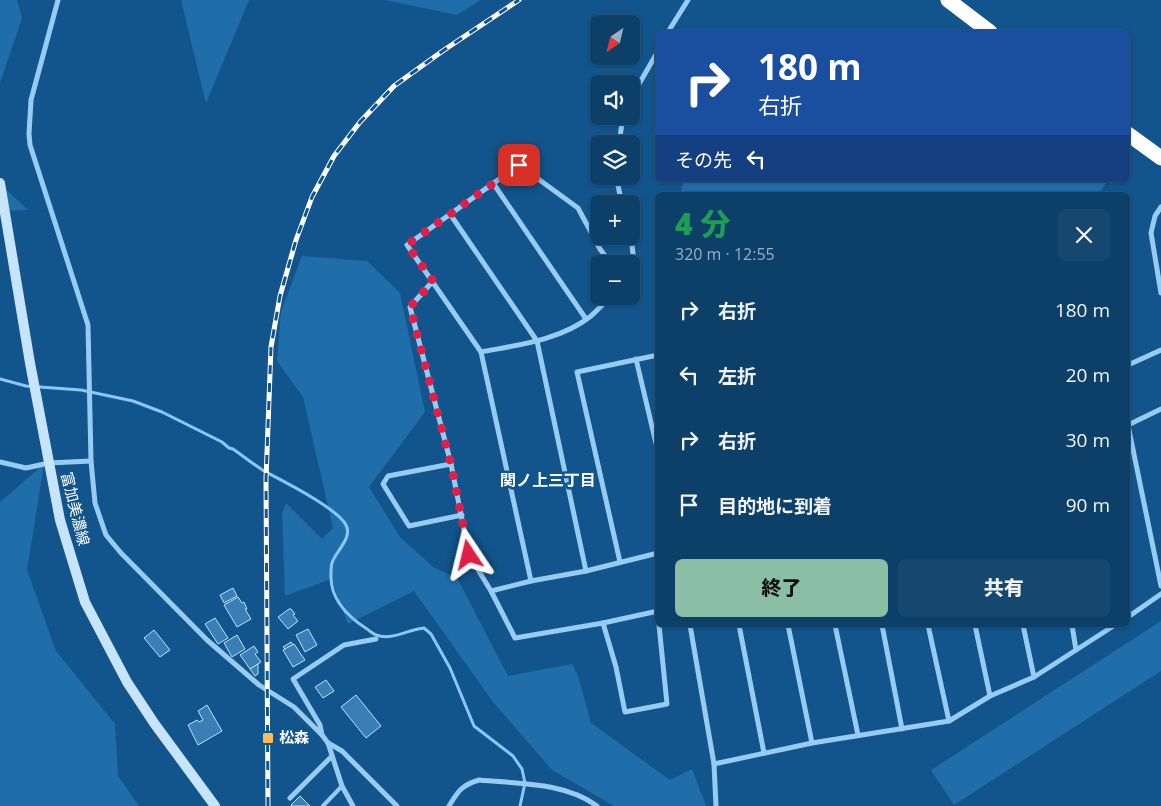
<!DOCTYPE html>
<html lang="ja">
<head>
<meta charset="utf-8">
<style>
	:root { --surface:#0d4069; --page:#16476f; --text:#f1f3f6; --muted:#9aafc0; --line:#2d597d; --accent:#8abfa5 }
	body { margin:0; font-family:"Open Sans","Noto Sans JP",sans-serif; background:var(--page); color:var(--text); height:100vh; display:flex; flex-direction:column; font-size:19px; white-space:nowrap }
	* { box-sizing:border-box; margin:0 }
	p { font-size:16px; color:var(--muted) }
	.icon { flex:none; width:28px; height:28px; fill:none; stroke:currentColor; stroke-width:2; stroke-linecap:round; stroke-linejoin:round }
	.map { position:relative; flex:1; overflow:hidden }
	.drawer { position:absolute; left:655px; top:192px; width:475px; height:435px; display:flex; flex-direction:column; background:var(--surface); border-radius:8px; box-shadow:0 1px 4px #0004,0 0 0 1px var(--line) }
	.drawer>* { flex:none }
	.top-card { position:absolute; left:655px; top:30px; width:475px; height:152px; border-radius:8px; box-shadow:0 1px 4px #0004,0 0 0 1px var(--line); background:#1a4fa0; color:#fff; overflow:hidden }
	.needle { width:32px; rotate:215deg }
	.tools { position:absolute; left:590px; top:15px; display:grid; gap:10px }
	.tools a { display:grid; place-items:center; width:50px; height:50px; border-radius:8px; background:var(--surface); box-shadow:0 1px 4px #0004,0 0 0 1px var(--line); font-size:25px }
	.pin { position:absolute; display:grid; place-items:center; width:42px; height:42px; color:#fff; margin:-21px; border-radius:10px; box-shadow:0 2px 8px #0006 }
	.me { position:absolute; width:55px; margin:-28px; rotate:350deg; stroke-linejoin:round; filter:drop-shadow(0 0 4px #0008) }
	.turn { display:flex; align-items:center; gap:18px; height:105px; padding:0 20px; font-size:22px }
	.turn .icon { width:65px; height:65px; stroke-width:2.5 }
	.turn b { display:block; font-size:35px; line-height:42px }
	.then { display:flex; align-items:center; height:48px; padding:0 20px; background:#0003; gap:10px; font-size:19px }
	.round { display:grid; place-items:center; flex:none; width:52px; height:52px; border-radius:8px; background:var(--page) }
	.summary { display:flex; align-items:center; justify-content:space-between; height:85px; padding:0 20px }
	h1 { font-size:30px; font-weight:800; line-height:38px; color:#1e9e55 }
	.primary-button { display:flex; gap:10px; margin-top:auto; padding:10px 20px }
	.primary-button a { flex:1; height:58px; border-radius:8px; background:var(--accent); color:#111; font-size:20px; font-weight:800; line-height:58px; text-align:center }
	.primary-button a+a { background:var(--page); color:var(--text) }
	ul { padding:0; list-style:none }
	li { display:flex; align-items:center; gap:15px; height:65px; padding:0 20px }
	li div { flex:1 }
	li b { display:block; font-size:19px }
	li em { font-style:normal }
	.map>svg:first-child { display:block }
</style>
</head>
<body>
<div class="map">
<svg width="1161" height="806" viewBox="0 0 1161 806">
	<rect width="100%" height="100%" fill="#11558c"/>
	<g fill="#1f6ea9">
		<polygon points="0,0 17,0 22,18 0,83"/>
		<polygon points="181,0 249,0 206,103"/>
		<polygon points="385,0 481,0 457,15"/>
		<polygon points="684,180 1105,180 1107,181 1099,195 680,195"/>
		<polygon points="0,184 28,210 0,211"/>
		<polygon points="302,256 367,261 400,293 425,412 369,487 400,537 433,567 457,578 508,676 572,664 578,676 591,723 670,780 692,769 706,806 614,806 552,770 493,702 414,591 348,624 331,579 285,596 282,513 286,503 322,539 333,528 303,397 277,361 281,312"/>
		<polygon points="44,464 27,570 56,651 115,724 118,776 139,806 0,806 0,502"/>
		<polygon points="1161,621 1161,671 954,805 931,770"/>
	</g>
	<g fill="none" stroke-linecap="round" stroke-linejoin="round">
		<path stroke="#89c8f5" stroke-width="3" d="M0 379 26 386 81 390 133 401 162 412 222 442 229 448 233 449C243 456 253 464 264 471 283 481 337 508 346 525 353 538 335 552 332 563 331 566 331 571 331 575 330 599 347 616 367 629 370 631 373 634 376 635 392 641 409 629 424 628L431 634 450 668 474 726 513 756 522 769 525 783 520 806"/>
	</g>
	<g fill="#397fb5" stroke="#bee2fd">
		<polygon points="233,588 237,596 224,603 220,595"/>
		<polygon points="238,597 242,603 244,602 247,609 245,609 251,619 237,627 224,605"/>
		<polygon points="289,609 291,609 295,614 293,615 298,621 288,629 278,617"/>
		<polygon points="215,618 228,638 218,644 205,624"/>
		<polygon points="308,629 317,645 305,652 296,635"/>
		<polygon points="154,630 170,650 160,657 144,638"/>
		<polygon points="237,635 245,649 232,657 224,643"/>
		<polygon points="291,642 293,645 285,649 283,647"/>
		<polygon points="294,644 305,660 293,667 283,650"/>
		<polygon points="254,646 258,652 255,654 261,662 250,669 240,655"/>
		<polygon points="258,664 258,674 255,676 250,669"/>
		<polygon points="326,680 334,691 323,698 315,687"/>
		<polygon points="356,695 381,726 366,738 341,707"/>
		<polygon points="207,705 222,731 198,745 188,725 197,720 199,722 203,720 198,711"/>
		<polygon points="300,796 310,806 292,806 291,805"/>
	</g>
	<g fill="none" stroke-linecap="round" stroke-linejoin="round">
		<polyline stroke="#97cbf2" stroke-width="4" points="323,806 342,786"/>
		<g stroke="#97cbf2" stroke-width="5">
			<polyline points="58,0 31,100 29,134 30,145 88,325 91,461 95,503 106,535 121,553 207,640 259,685 294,707 322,735 328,743 342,786 353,806"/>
			<polyline points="668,32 688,0"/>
			<polyline points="631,98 658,51"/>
			<polyline points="619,144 623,116"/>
			<polyline points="616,176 622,204"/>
			<polyline points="493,183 586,319"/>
			<polyline points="1161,207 1155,216 1151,233 1161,293"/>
			<polyline points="450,214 537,341 586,571"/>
			<polyline points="631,236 634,263 631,269"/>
			<polyline points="433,281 410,307 451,464 469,555 491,591 515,638 603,623 658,611"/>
			<path d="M481 352C518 345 561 340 591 316 598 310 604 303 611 296"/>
			<polyline points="636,359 658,452"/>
			<polyline points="1128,365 1161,350"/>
			<polyline points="1128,425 1161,586"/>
			<polyline points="1128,425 1161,409"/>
			<polyline points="0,462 26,468 49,463 91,461"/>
			<polyline points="451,464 388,476 383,484 409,526 462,515"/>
			<polyline points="620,562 577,372 658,355"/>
			<polyline points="531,581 481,352 407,245 519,165 578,208 600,249 611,264"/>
			<polyline points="491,591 531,581 586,571 658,553"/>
			<polyline points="1128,617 1161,594"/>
			<polyline points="603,623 616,667 625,712 667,704 659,625"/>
			<polyline points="690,625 714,764 716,806"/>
			<polyline points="739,625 764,753"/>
			<polyline points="788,625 812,743"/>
			<polyline points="835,625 858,735"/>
			<polyline points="882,625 902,729"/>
			<polyline points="928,625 949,721"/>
			<polyline points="975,625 990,696"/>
			<polyline points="1023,625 1034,677"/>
			<polyline points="1072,625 1076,650"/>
			<polyline points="322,735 320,725 293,679 344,645 376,639"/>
			<polyline points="328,743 342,751 397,806"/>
			<polyline points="714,764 812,743 949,721 990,696 1034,677 1115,625"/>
			<polyline points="290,798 332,756"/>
			<path d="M449 806C458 791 462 785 479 780 519 784 564 782 597 806"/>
		</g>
		<polyline stroke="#c6e4fc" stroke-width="10" points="0,183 30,363 60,520 85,602 127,682 154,723 215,806"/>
		<g stroke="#fff" stroke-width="15">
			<polyline points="948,0 990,32"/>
			<polyline points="1128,134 1161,158"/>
		</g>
		<g stroke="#fff" stroke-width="5">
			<polyline id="rail" points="268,806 266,479 271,347 280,296 296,240 312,197 334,156 360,122 394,86 444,50 519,0"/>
		</g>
		<use href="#rail" stroke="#11558c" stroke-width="3" stroke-dasharray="9" stroke-linecap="butt"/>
	</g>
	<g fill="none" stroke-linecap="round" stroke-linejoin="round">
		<polyline stroke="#e11d48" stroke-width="9" stroke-dasharray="0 16.2" points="469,555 451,464 410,307 433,281 407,245 519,165"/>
	</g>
	<rect fill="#ffbb58" stroke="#11558c" stroke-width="2" x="262" y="732" width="12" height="12" rx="2.5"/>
	<g text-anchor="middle" stroke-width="5" stroke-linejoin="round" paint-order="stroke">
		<g font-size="15" fill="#fff" stroke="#11558c">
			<text transform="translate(75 509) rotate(76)" y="5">富加美濃線</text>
		</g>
		<g font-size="15" font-weight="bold" fill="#fff" stroke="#11558c" text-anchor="start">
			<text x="279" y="743">松森</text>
		</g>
		<g font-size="16" font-weight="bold" fill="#fff" stroke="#11558c">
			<text x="548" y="486">関ノ上三丁目</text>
		</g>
	</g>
</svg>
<div class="tools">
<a><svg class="needle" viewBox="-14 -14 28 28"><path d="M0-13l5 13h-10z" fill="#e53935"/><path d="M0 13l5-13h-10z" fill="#9aafc0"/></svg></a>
<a><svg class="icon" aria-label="sound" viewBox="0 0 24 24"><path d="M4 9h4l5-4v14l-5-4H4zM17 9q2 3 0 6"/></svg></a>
<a><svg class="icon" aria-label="layers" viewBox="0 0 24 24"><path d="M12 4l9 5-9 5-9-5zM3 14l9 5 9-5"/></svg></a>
<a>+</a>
<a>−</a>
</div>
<div class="pin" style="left:519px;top:165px;background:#d93025"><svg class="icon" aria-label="arrive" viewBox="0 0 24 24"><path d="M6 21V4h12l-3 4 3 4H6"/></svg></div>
<svg class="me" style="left:469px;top:555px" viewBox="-20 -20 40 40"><path d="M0-17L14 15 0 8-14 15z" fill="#e11d48" stroke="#fff" stroke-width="4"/></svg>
<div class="top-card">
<div class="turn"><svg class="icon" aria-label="right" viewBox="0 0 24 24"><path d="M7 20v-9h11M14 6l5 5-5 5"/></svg><div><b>180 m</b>右折</div></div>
<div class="then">その先<svg class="icon" aria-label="left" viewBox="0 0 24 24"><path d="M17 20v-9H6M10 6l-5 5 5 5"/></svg></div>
</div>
<section class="drawer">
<div class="summary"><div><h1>4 分</h1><p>320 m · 12:55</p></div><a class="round"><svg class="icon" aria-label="close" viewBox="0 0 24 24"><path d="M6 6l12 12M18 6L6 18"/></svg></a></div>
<ul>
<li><svg class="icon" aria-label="right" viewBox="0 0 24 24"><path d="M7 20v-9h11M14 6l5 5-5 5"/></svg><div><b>右折</b></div><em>180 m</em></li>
<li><svg class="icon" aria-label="left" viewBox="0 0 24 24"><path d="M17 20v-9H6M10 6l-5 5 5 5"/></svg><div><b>左折</b></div><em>20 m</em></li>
<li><svg class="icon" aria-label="right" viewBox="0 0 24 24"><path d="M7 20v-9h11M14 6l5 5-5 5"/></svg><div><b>右折</b></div><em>30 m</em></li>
<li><svg class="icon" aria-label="arrive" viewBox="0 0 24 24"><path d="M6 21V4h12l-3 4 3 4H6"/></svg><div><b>目的地に到着</b></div><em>90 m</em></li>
</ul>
<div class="primary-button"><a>終了</a><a>共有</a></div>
</section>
</div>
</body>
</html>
